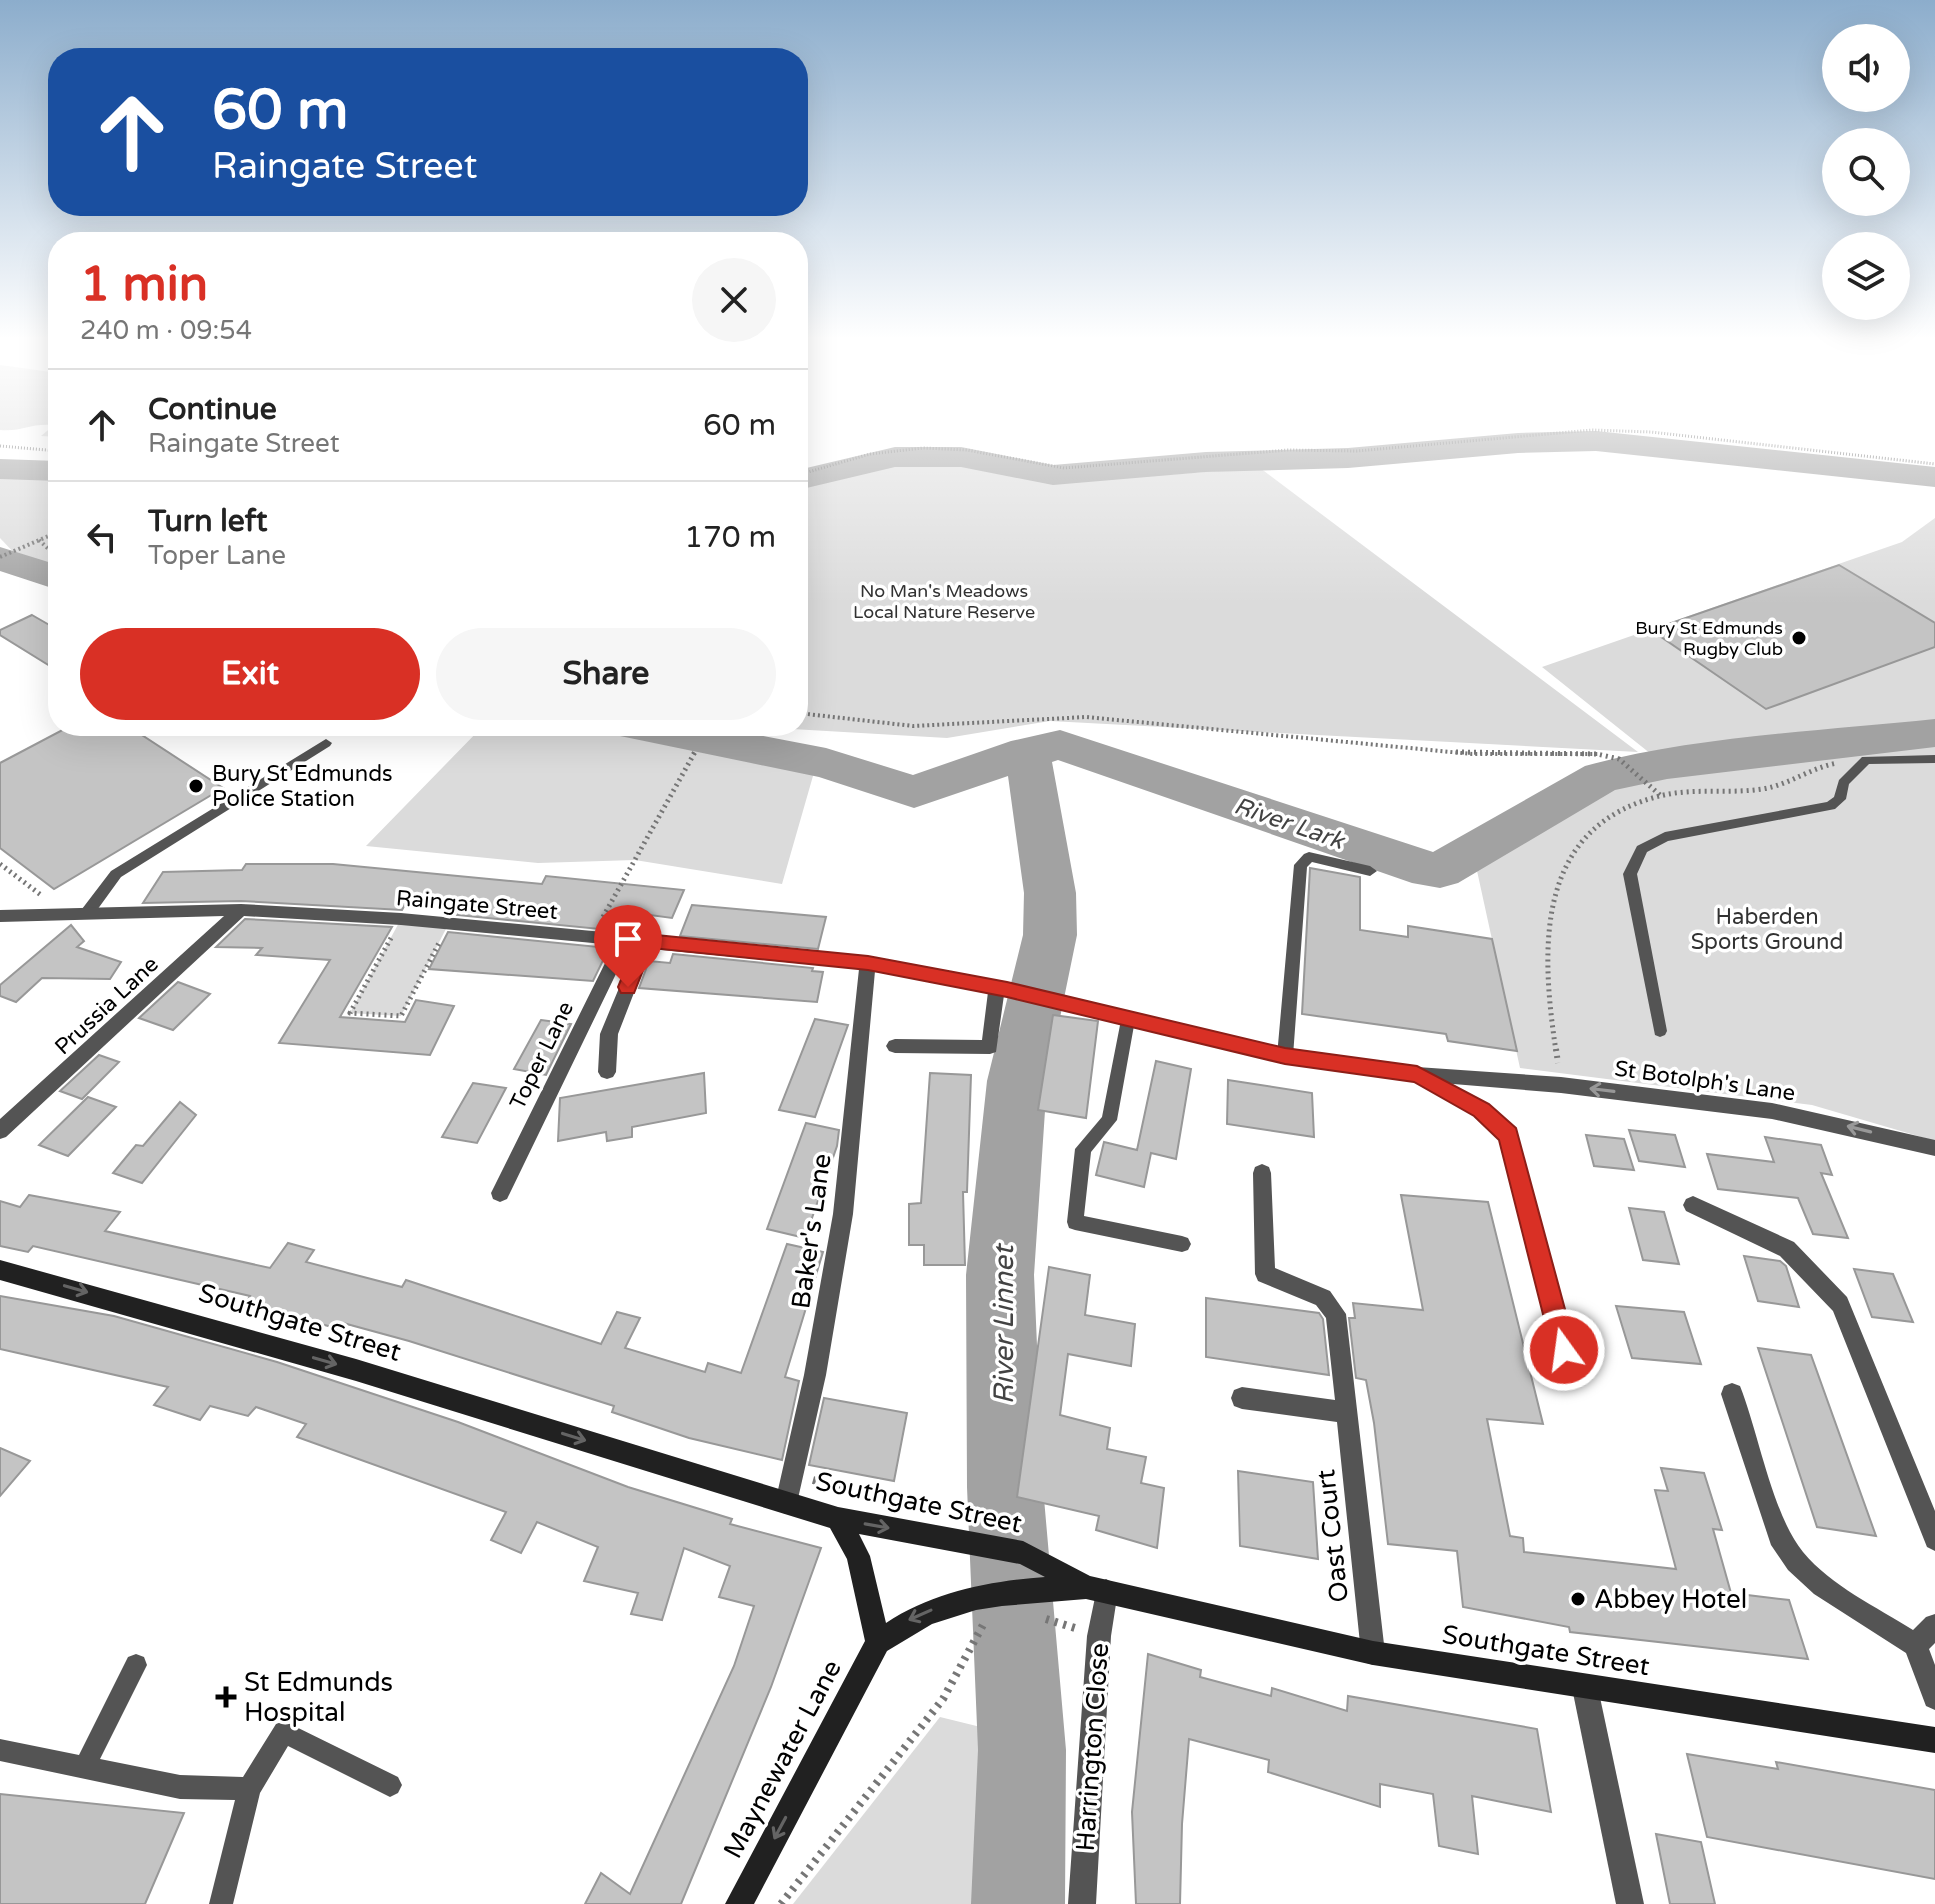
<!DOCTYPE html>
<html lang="en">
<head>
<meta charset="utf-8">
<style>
	:root { --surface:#fff; --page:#f6f6f6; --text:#222; --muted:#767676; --line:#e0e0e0; --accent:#d93025 }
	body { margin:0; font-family:"Varela Round",sans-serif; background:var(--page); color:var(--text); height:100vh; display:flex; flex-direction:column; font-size:30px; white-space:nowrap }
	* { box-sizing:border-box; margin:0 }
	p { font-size:26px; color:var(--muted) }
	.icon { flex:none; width:44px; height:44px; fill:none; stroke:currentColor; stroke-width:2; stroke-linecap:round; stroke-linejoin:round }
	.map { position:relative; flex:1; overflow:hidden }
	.panel { position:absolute; left:48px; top:232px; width:760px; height:504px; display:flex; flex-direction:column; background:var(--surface); border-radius:32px; box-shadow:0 8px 32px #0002 }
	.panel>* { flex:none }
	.hud { position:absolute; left:48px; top:48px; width:760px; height:168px; border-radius:32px; box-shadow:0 8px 32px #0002; background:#1a4fa0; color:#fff; overflow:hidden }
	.tools { position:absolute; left:1822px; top:24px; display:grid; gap:16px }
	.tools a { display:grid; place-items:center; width:88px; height:88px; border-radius:50%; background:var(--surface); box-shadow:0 8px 32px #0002; font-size:40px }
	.pin { position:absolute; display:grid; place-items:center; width:68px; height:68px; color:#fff; margin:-82px -34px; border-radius:50% 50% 50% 0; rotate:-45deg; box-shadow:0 0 8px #0007 }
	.pin .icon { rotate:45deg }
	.me { position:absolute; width:88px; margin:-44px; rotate:346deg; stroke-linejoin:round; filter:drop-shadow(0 0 6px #0008) }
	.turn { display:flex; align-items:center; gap:28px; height:168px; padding:0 32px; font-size:36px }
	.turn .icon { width:104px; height:104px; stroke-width:2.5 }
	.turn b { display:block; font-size:56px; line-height:68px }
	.round { display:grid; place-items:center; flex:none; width:84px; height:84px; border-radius:42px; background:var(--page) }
	.headline { display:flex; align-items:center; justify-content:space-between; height:136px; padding:0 32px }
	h1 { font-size:48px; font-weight:800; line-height:60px; color:var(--accent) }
	.cta { display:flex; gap:16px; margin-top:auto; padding:16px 32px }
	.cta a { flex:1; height:92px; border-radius:48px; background:var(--accent); color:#fff; font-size:32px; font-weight:800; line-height:92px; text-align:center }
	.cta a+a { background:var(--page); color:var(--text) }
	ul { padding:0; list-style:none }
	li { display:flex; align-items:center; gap:24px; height:112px; padding:0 32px; border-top:2px solid var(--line) }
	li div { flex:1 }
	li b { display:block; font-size:30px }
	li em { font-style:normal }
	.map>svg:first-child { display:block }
</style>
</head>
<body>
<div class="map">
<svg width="1935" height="1904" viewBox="0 0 1935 1904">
	<rect width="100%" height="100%" fill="#fff"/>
	<g fill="#dbdbdb">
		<path d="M0 365 58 373V437L41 436 54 425C29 423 23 432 0 430Z"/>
		<polygon points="885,465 964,466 1053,483 1260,468 1638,752 1050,721 947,738 741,726 798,726 798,486"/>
		<polygon points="0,475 58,477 58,570 18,557 0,538"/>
		<polygon points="1935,518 1935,1141 1812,1105 1520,1068 1474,857 1613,782 1862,744 1855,736 1656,758 1542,667 1902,542"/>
		<polygon points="483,726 578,726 817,762 782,884 635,860 538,863 366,846"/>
		<polygon points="401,919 449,923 401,1016 350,1013"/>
		<polygon points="940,1717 1009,1734 1008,1904 793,1904"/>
	</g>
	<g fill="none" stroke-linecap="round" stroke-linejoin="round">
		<g fill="#a2a2a2" fill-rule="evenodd">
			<polygon points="1596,431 1935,467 1935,487 1596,451 1518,453 1348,468 1206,472 1053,485 961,467 895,467 798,490 798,470 895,447 961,447 1053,465 1206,452 1348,448 1518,433"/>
			<polygon points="0,459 58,461 58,481 0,479"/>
			<polygon points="0,547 58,565 58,590 0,571"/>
			<path d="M1935 719V747L1667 779 1615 790 1458 883 1440 888 1412 883 1058 760 1052 762 1076 893 1077 935 1047 1081 1034 1275 1043 1487 1066 1750 1065 1904H971L978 1750 967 1487 966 1275 987 1081 1023 935 1024 893 1008 776 914 808 819 777 620 736 614 726H711L826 748 913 775 1011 741 1060 730 1433 852 1585 766C1694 736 1822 731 1935 719Z"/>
		</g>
	</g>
	<g fill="#c4c4c4" stroke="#989898" stroke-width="2">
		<polygon points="1839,565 1935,623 1935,647 1766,709 1651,630"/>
		<polygon points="32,615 58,630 58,671 0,635 0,630"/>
		<polygon points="70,726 128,726 223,788 54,889 0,848 0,763"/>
		<polygon points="246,864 333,864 542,884 546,876 684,890 672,918 628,912 620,931 457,915 464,902 410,896 402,910 241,901 143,903 163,872 242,870"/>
		<polygon points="1310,868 1360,877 1360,930 1408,937 1408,926 1492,939 1517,1051 1448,1041 1446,1034 1302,1014"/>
		<polygon points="692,905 714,907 826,917 818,949 680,936"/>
		<polygon points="245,919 392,927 340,1017 405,1022 416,1000 454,1006 430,1055 279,1043 330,960 256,955 262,948 216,947"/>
		<polygon points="71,925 84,941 77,947 121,962 110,979 42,978 16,1002 0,996 0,985"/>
		<polygon points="448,932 609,948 593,981 429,969"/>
		<polygon points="673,954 813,968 812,971 823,972 817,1002 639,988 649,961 670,963"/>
		<polygon points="178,982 210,994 173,1030 139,1018"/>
		<polygon points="1053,1015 1098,1021 1086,1118 1038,1110"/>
		<polygon points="815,1019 848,1025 815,1117 779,1110"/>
		<polygon points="541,1020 571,1024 546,1075 514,1069"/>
		<polygon points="99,1055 119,1062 82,1099 60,1091"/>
		<polygon points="1156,1061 1191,1069 1176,1159 1151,1153 1144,1187 1096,1175 1104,1142 1137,1150"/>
		<polygon points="704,1073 706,1113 632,1127 632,1137 607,1141 606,1132 558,1141 560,1098"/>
		<polygon points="930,1073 971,1075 967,1192 963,1192 965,1265 924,1265 924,1245 909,1245 909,1204 921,1203"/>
		<polygon points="1228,1080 1312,1093 1314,1137 1227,1124"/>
		<polygon points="473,1083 506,1088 477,1143 442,1137"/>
		<polygon points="88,1097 116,1107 68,1156 39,1145"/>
		<polygon points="180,1102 196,1115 142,1183 113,1173 136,1145 143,1146"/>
		<polygon points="806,1123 839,1130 837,1146 805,1238 767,1229"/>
		<polygon points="1629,1130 1675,1135 1685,1167 1639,1161"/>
		<polygon points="1586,1135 1624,1139 1634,1170 1594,1166"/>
		<polygon points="1765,1137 1821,1145 1832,1175 1821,1173 1848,1238 1813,1234 1798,1198 1718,1189 1707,1154 1774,1162"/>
		<polygon points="29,1195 120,1212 105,1231 270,1268 288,1243 314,1250 306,1262 402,1287 406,1280 601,1344 617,1312 640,1318 625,1348 705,1372 708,1363 741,1373 787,1244 823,1252 785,1377 799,1381 782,1460 689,1438 612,1412 614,1406 409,1341 343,1323 339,1329 246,1303 250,1296 33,1246 28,1252 0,1246 0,1201 20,1207"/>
		<polygon points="1401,1195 1488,1202 1543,1424 1487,1419 1510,1536 1523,1538 1524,1552 1676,1569 1655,1490 1668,1491 1661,1468 1704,1473 1722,1530 1713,1529 1731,1593 1789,1600 1808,1659 1570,1632 1569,1627 1463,1607 1457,1551 1388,1544 1374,1423 1366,1380 1356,1378 1349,1318 1355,1318 1353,1303 1423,1310"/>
		<polygon points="1629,1208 1664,1212 1679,1264 1643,1260"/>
		<polygon points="1744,1256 1780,1261 1786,1266 1799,1307 1758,1301"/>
		<polygon points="1049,1267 1090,1275 1085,1315 1135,1324 1131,1366 1068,1354 1060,1415 1110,1428 1107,1449 1146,1457 1141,1483 1164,1488 1157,1548 1096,1530 1099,1516 1017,1497"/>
		<polygon points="1854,1269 1893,1274 1913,1322 1872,1317"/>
		<polygon points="0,1296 114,1316 277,1362 458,1422 628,1487 732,1519 730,1524 821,1548 771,1687 681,1904 585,1904 601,1873 630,1894 734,1666 754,1606 719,1597 730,1566 684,1548 662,1620 631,1614 638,1593 584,1581 598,1547 537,1522 521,1553 491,1540 506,1512 297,1437 306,1424 256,1407 248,1416 210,1406 200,1420 154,1405 168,1387 0,1349"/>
		<polygon points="1206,1298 1319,1313 1323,1319 1329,1375 1206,1357"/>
		<polygon points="1616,1306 1684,1312 1701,1364 1632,1358"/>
		<polygon points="1758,1348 1811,1355 1876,1536 1817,1527"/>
		<polygon points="824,1398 907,1413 894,1481 809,1465"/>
		<polygon points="0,1448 30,1461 0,1496"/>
		<polygon points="1238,1471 1313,1482 1318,1559 1240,1546"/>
		<polygon points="1148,1654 1201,1670 1200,1677 1271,1696 1272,1688 1347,1711 1348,1696 1537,1729 1551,1812 1472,1796 1478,1854 1439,1846 1433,1794 1380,1784 1380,1807 1268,1772 1269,1760 1189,1739 1182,1824 1180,1904 1136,1904 1132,1812"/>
		<polygon points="1687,1754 1778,1769 1776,1762 1935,1790 1935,1879 1707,1837"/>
		<polygon points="0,1794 184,1813 145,1904 0,1904"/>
		<polygon points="1656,1834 1701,1842 1715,1904 1670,1904"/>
	</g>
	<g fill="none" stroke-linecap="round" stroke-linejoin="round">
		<g stroke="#767676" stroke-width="3" stroke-dasharray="1 2" stroke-linecap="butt">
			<polyline points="0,446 58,451"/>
			<polyline points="798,475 870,454 923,448 967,450 1064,468 1288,450 1357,451 1592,430 1651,432 1935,464"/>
		</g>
		<g stroke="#767676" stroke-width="4" stroke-dasharray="2 3" stroke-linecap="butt">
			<polyline points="39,540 58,558"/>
			<polyline points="0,557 58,532"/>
			<polyline points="798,713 913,726 1086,717 1472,754 1599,754"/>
			<polyline points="693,754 696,750"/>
		</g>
		<g stroke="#767676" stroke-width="5" stroke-dasharray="2 4" stroke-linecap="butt">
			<polyline points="1456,752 1597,754 1619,759 1660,795"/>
			<polyline points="0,864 41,895"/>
			<polyline points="603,917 695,752"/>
			<polyline points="391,938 350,1013 401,1016 440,941"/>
			<path d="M1556 1051C1540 946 1535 824 1664 795 1696 788 1729 794 1762 789 1789 785 1810 768 1837 763"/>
		</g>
		<polyline stroke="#767676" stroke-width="6" stroke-dasharray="2 5" stroke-linecap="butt" points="1556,1049 1558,1063"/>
		<g stroke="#767676" stroke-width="8" stroke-dasharray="3 6" stroke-linecap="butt">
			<polyline points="813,1480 869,1495"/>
			<polyline points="1046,1619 1075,1628"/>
			<polyline points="781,1904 943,1699 984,1623"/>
		</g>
		<g fill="#545454" fill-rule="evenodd">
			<polygon points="326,739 332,743 330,746 121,877 92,917 82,917 80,913 82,909 111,871"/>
			<polygon points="1935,755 1935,763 1869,764 1849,784 1846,799 1835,809 1668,841 1647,852 1637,874 1667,1031 1665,1035 1660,1037 1655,1035 1623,874 1637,846 1665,832 1827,802 1834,797 1839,780 1862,757"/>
			<polygon points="1309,852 1370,866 1377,871 1370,876 1312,862 1307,867 1293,1056 1290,1060 1285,1062 1280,1060 1277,1056 1294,865 1304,854"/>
			<polygon points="1128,1014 1133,1016 1135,1020 1117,1120 1091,1152 1084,1216 1182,1236 1188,1238 1191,1244 1188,1250 1182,1252 1075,1230 1069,1228 1067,1222 1075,1149 1102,1117 1121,1020 1123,1016"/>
			<polygon points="1417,1068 1487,1105 1515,1130 1573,1350 1570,1356 1564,1359 1558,1356 1555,1350 1502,1139 1475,1115 1412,1080 1409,1075 1412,1070"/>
			<polygon points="136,1654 144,1657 147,1665 100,1759 180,1775 243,1777 276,1724 284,1721 398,1777 402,1785 398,1793 390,1797 288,1746 260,1793 233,1904 209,1904 235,1800 180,1799 0,1761 0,1739 79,1755 128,1657"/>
		</g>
		<g fill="#545454" fill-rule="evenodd">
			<polygon points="241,904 401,913 868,957 1007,982 1285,1049 1417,1067 1561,1077 1772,1103 1935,1140 1935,1156 1772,1119 1561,1093 1417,1081 1285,1063 1004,995 996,1052 990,1054 895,1053 889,1051 886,1046 889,1041 895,1039 982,1040 988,992 875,971 853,1214 826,1375 797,1503 794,1511 786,1514 778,1511 775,1503 804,1375 833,1214 859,969 651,949 618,1034 616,1072 613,1077 607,1079 601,1077 598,1072 600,1034 636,947 629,947 507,1199 500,1202 493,1199 491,1193 614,945 401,925 244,916 6,1137 0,1139 0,1119 224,916 0,922 0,910"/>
			<polygon points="1262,1164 1269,1167 1271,1173 1275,1268 1330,1291 1346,1314 1385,1653 1382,1662 1373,1665 1364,1662 1361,1653 1337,1422 1242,1409 1234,1406 1231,1398 1234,1390 1242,1387 1335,1400 1326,1318 1316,1305 1258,1281 1255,1274 1253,1173 1255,1167"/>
			<polygon points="1693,1196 1794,1242 1847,1297 1935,1511 1935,1551 1927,1547 1833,1311 1780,1256 1686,1211 1683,1205 1686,1199"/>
			<path d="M1732 1383 1740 1386C1759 1434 1772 1514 1803 1552 1831 1586 1877 1607 1913 1630L1926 1617 1935 1614V1643L1929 1649 1935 1665V1710L1926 1706 1906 1653 1814 1594 1788 1570 1771 1545 1721 1394 1724 1386Z"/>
			<polygon points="1106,1579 1114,1583 1118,1591 1111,1636 1096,1904 1068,1904 1087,1636 1098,1583"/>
			<polygon points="1585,1675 1594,1679 1598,1688 1644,1904 1616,1904 1572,1688 1576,1679"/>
		</g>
		<path fill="#212121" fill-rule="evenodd" d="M0 1260 356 1359 838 1507 1023 1541 1090 1576 1373 1641 1935 1727V1753L1373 1665 1086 1599 1002 1606 976 1610 932 1624 887 1651 754 1904H725L865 1641 847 1559 830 1528 356 1381 0 1280ZM859 1534 1020 1564 1045 1577C990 1581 933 1592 886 1623L870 1556Z"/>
	</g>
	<defs><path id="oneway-shaft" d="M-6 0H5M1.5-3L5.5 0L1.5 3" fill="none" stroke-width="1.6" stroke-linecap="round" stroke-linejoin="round" transform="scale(2)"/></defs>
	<g stroke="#989898">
		<use href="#oneway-shaft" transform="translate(1602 1090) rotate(-173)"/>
		<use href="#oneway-shaft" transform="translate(1859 1129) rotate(-166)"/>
	</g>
	<g stroke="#646464">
		<use href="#oneway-shaft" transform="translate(76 1289) rotate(16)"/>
		<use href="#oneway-shaft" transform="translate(325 1361) rotate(16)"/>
		<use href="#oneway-shaft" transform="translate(574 1437) rotate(17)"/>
		<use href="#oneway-shaft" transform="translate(877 1526) rotate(10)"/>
		<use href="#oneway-shaft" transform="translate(920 1615) rotate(156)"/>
		<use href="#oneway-shaft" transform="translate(780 1828) rotate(118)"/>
	</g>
	<linearGradient id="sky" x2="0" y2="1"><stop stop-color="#8cadcc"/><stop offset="0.56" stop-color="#fff"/><stop offset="1" stop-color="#fff" stop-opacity="0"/></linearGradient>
	<rect width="1935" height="604" fill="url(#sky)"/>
	<polygon fill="#d93025" stroke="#8d1f18" stroke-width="2" points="646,934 868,956 1007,982 1285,1048 1417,1066 1489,1104 1516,1128 1576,1350 1572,1359 1564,1362 1556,1359 1552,1350 1499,1140 1474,1116 1414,1082 1285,1064 1007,997 868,970 652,948 634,993 621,993 618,987 637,941"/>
	<g fill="#000" stroke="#fff" stroke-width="3">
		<circle cx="1799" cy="638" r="8"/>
		<circle cx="196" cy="786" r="8"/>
		<circle cx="1578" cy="1599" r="8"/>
		<path d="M222 1685h8v8h8v8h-8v8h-8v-8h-8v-8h8z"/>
	</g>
	<g text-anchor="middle" stroke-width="7" stroke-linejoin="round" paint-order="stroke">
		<g font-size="18" fill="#323232" stroke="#fff">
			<text x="944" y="597">No Man's Meadows<tspan x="944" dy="21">Local Nature Reserve</tspan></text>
		</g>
		<g font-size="18" fill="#000" stroke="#fff" text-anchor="end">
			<text x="1783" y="634">Bury St Edmunds<tspan x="1783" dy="21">Rugby Club</tspan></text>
		</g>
		<g font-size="22" fill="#000" stroke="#fff" text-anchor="start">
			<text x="212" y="781">Bury St Edmunds<tspan x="212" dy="25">Police Station</tspan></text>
		</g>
		<g font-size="22" fill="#000" stroke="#fff">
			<text transform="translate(477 904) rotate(5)" y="8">Raingate Street</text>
			<text transform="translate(106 1005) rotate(-43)" y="8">Prussia Lane</text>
			<text transform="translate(541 1055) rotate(-64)" y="8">Toper Lane</text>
			<text transform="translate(1705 1080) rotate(8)" y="8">St Botolph's Lane</text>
		</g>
		<g font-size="22" fill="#323232" stroke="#fff">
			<text x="1767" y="924">Haberden<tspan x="1767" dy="25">Sports Ground</tspan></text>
		</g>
		<g font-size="24" font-style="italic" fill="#434343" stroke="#fff">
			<text transform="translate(1289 823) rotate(19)" y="8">River Lark</text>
		</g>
		<g font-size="26" fill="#000" stroke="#fff">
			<text transform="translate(811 1231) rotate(-82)" y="9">Baker's Lane</text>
			<text transform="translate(300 1322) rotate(17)" y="9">Southgate Street</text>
			<text transform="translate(919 1502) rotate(12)" y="9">Southgate Street</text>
			<text transform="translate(1332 1536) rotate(-96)" y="9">Oast Court</text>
			<text transform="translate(1546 1650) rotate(9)" y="9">Southgate Street</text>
			<text transform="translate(1092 1747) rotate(-86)" y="9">Harrington Close</text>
			<text transform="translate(782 1759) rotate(-62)" y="9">Maynewater Lane</text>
		</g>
		<g font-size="26" fill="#000" stroke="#fff" text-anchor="start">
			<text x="1594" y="1608">Abbey Hotel</text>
			<text x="244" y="1691">St Edmunds<tspan x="244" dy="30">Hospital</tspan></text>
		</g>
		<g font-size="28" font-style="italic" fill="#434343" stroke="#fff">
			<text transform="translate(1003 1325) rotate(-90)" y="10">River Linnet</text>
		</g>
	</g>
</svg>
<div class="tools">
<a><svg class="icon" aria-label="sound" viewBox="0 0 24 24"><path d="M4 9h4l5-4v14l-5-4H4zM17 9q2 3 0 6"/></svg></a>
<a><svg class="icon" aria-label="search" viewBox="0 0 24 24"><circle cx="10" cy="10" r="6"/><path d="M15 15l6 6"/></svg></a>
<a><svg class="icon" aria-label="layers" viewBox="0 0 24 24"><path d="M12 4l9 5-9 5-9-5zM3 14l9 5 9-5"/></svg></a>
</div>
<div class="pin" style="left:628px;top:987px;background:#d93025"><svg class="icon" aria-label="arrive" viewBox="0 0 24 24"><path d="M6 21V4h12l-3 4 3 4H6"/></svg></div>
<svg class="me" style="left:1564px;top:1350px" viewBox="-20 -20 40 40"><circle r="17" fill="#d93025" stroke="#fff" stroke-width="3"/><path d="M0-11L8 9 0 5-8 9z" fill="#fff"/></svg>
<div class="hud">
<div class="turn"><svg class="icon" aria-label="ahead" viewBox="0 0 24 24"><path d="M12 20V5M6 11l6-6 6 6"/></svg><div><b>60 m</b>Raingate Street</div></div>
</div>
<section class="panel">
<div class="headline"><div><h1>1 min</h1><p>240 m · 09:54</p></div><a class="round"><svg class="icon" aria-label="close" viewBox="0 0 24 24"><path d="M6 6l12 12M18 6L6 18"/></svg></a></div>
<ul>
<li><svg class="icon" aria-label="ahead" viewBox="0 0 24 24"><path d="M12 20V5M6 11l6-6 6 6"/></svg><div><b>Continue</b><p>Raingate Street</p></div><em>60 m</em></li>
<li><svg class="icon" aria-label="left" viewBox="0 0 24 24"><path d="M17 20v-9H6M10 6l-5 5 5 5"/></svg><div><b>Turn left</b><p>Toper Lane</p></div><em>170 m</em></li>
</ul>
<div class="cta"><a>Exit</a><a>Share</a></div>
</section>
</div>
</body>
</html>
